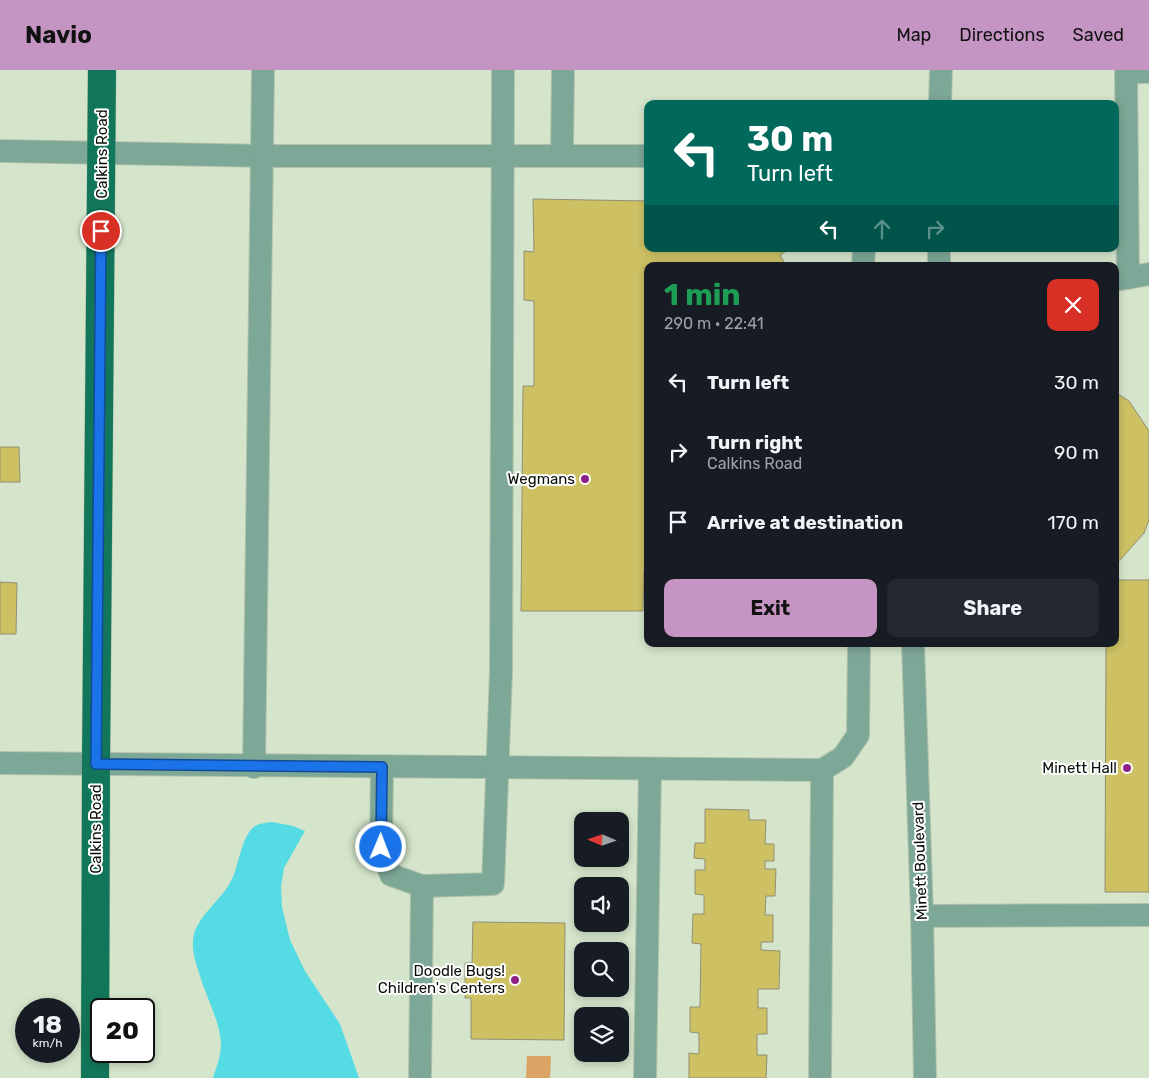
<!DOCTYPE html>
<html lang="en">
<head>
<meta charset="utf-8">
<style>
	:root { --surface:#171b24; --page:#242831; --text:#f1f3f6; --muted:#9ea1a6; --accent:#c494c3 }
	body { margin:0; font-family:Rubik,sans-serif; background:var(--page); color:var(--text); height:100vh; display:flex; flex-direction:column; font-size:19px; white-space:nowrap }
	* { box-sizing:border-box; margin:0 }
	p { font-size:16px; color:var(--muted) }
	.icon { flex:none; width:28px; height:28px; fill:none; stroke:currentColor; stroke-width:2; stroke-linecap:round; stroke-linejoin:round }
	.map { position:relative; flex:1; overflow:hidden }
	.side { position:absolute; left:644px; top:192px; width:475px; height:385px; display:flex; flex-direction:column; background:var(--surface); border-radius:10px; box-shadow:0 2px 8px #0003 }
	.side>* { flex:none }
	.hud { position:absolute; left:644px; top:30px; width:475px; height:152px; border-radius:10px; box-shadow:0 2px 8px #0003; background:#00695c; color:#fff; overflow:hidden }
	.needle { width:32px; rotate:272deg }
	.buttons { position:absolute; left:574px; top:742px; display:grid; gap:10px }
	.buttons a { display:grid; place-items:center; width:55px; height:55px; border-radius:10px; background:var(--surface); box-shadow:0 2px 8px #0003; font-size:25px }
	.speed { position:absolute; left:15px; top:928px; display:flex; gap:10px; font-size:25px; font-weight:700; text-align:center }
	.speed>* { display:grid; place-content:center; width:65px; height:65px; border-radius:50%; background:var(--surface); box-shadow:0 2px 8px #0003; line-height:1 }
	.speed small { font-size:12px; font-weight:400 }
	.speed .limit { border:2px solid #111; border-radius:8px; background:#fff; color:#111 }
	.pin { position:absolute; display:grid; place-items:center; width:42px; height:42px; color:#fff; margin:-21px; border:2px solid #fff; border-radius:50%; box-shadow:0 1px 5px #0007 }
	.me { position:absolute; width:55px; margin:-28px; rotate:1deg; stroke-linejoin:round; filter:drop-shadow(0 0 4px #0008) }
	.turn { display:flex; align-items:center; gap:18px; height:105px; padding:0 20px; font-size:22px }
	.turn .icon { width:65px; height:65px; stroke-width:2.5 }
	.turn b { display:block; font-size:35px; line-height:42px }
	.lanes { display:flex; align-items:center; height:48px; padding:0 20px; background:#0003; justify-content:center; gap:25px; direction:ltr }
	.lanes .off { opacity:.35 }
	.round { display:grid; place-items:center; flex:none; width:52px; height:52px; border-radius:10px; background:var(--page) }
	.head { display:flex; align-items:center; justify-content:space-between; height:85px; padding:0 20px }
	h1 { font-size:30px; font-weight:700; line-height:38px; color:#1e9e55 }
	.primary-button { display:flex; gap:10px; margin-top:auto; padding:10px 20px }
	.primary-button a { flex:1; height:58px; border-radius:10px; background:var(--accent); color:#111; font-size:20px; font-weight:700; line-height:58px; text-align:center }
	.primary-button a+a { background:var(--page); color:var(--text) }
	ul { padding:0; list-style:none }
	li { display:flex; align-items:center; gap:15px; height:70px; padding:0 20px }
	li div { flex:1 }
	li b { display:block; font-size:19px }
	li em { font-style:normal }
	header { display:flex; align-items:center; gap:30px; box-sizing:border-box; height:70px; padding:0 25px; background:var(--accent); color:#111 }
	header strong { font-size:24px }
	nav { display:flex; gap:28px; margin-inline-start:auto; font-size:18px }
	.map>svg:first-child { display:block }
</style>
</head>
<body>
<header>
<strong>Navio</strong>
<nav><a>Map</a><a>Directions</a><a>Saved</a></nav>
</header>
<div class="map">
<svg width="1149" height="1008" viewBox="0 0 1149 1008">
	<rect width="100%" height="100%" fill="#d4e5cb"/>
	<polygon fill="#daa465" points="527,986 551,986 550,1008 526,1008"/>
	<path fill="#55dbe3" d="M272 752 293 756 305 761 284 798 281 816 282 837 290 870 305 901 340 954 359 1008H213C216 998 221 986 221 975 221 954 206 926 200 906 197 896 192 883 193 872 193 848 222 831 232 809 239 795 242 762 257 755 261 753 267 753 272 752Z"/>
	<g fill="#cdc164" stroke="#928f73">
		<polygon points="533,129 648,131 648,179 790,179 780,185 786,196 648,196 648,501 644,501 643,541 521,541 523,316 534,316 534,231 524,230 524,181 534,182"/>
		<polygon points="1115,322 1129,331 1149,361 1149,450 1144,463 1121,489 1115,493"/>
		<polygon points="0,377 19,377 20,412 0,412"/>
		<polygon points="1115,510 1149,510 1149,822 1105,822 1106,574 1115,574"/>
		<polygon points="0,512 17,513 16,564 0,564"/>
		<polygon points="705,739 749,740 749,750 766,750 765,774 774,774 774,791 765,791 765,799 776,799 775,826 766,826 765,845 773,845 773,872 761,872 761,880 780,881 779,919 758,919 758,938 767,938 767,964 757,964 757,985 767,985 766,1008 689,1008 689,983 699,984 699,963 690,962 690,937 700,937 701,874 692,873 693,844 704,844 704,825 695,824 695,800 705,800 705,789 694,788 695,773 705,773"/>
		<polygon points="473,852 565,853 564,970 471,969 471,928 465,928 465,893 472,893"/>
	</g>
	<g fill="none" stroke-linecap="round" stroke-linejoin="round">
		<g stroke="#b3c3ab" stroke-width="24">
			<g id="minor">
				<polyline points="1126,0 1128,208"/>
				<polyline points="1126,2 1149,2"/>
				<polyline points="940,34 941,0"/>
				<polyline points="2,81 263,86 648,86"/>
				<polyline points="562,86 563,0"/>
				<polyline points="863,196 864,179"/>
				<polyline points="939,196 939,179"/>
				<polyline points="1115,210 1149,204"/>
				<polyline points="913,574 922,846 925,1008"/>
				<polyline points="0,693 822,700 843,687 858,665 859,574"/>
				<polyline points="254,697 263,0"/>
				<polyline points="382,697 381,777 391,805 422,816 493,814 501,602 503,0"/>
				<polyline points="922,846 1149,845"/>
				<polyline points="420,1008 422,816"/>
				<polyline points="645,1008 650,699"/>
				<polyline points="820,1008 822,700"/>
			</g>
		</g>
		<g stroke="#b3c3ab" stroke-width="29">
			<polyline id="major" points="95,1008 96,694 102,0"/>
		</g>
		<use href="#minor" stroke="#7da796" stroke-width="22"/>
		<use href="#major" stroke="#12775a" stroke-width="28"/>
	</g>
	<g fill="none" stroke-linecap="round" stroke-linejoin="round">
		<g stroke="#114b97" stroke-width="12">
			<polyline id="route" points="101,161 96,694 382,697 381,777"/>
		</g>
		<use href="#route" stroke="#1a73e8" stroke-width="9"/>
	</g>
	<g fill="#8d2185" stroke="#fff" stroke-width="2">
		<circle cx="585" cy="409" r="5"/>
		<circle cx="1127" cy="698" r="5"/>
		<circle cx="515" cy="910" r="5"/>
	</g>
	<g text-anchor="middle" stroke-width="4" stroke-linejoin="round" paint-order="stroke">
		<g font-size="15" fill="#080e06" stroke="#fff">
			<text transform="translate(102 84) rotate(-90)" y="5">Calkins Road</text>
			<text transform="translate(96 759) rotate(-90)" y="5">Calkins Road</text>
			<text transform="translate(920 791) rotate(-92)" y="5">Minett Boulevard</text>
		</g>
		<g font-size="15" fill="#080e06" stroke="#fff" text-anchor="end">
			<text x="575" y="414">Wegmans</text>
			<text x="1117" y="703">Minett Hall</text>
			<text x="505" y="906">Doodle Bugs!<tspan x="505" dy="17">Children's Centers</tspan></text>
		</g>
	</g>
</svg>
<div class="buttons">
<a><svg class="needle" viewBox="-14 -14 28 28"><path d="M0-13l5 13h-10z" fill="#e53935"/><path d="M0 13l5-13h-10z" fill="#9ea1a6"/></svg></a>
<a><svg class="icon" aria-label="sound" viewBox="0 0 24 24"><path d="M4 9h4l5-4v14l-5-4H4zM17 9q2 3 0 6"/></svg></a>
<a><svg class="icon" aria-label="search" viewBox="0 0 24 24"><circle cx="10" cy="10" r="6"/><path d="M15 15l6 6"/></svg></a>
<a><svg class="icon" aria-label="layers" viewBox="0 0 24 24"><path d="M12 4l9 5-9 5-9-5zM3 14l9 5 9-5"/></svg></a>
</div>
<div class="speed"><div>18<small>km/h</small></div><div class="limit">20</div></div>
<div class="pin" style="left:101px;top:161px;background:#d93025"><svg class="icon" aria-label="arrive" viewBox="0 0 24 24"><path d="M6 21V4h12l-3 4 3 4H6"/></svg></div>
<svg class="me" style="left:381px;top:777px" viewBox="-20 -20 40 40"><circle r="17" fill="#1a73e8" stroke="#fff" stroke-width="3"/><path d="M0-11L8 9 0 5-8 9z" fill="#fff"/></svg>
<div class="hud">
<div class="turn"><svg class="icon" aria-label="left" viewBox="0 0 24 24"><path d="M17 20v-9H6M10 6l-5 5 5 5"/></svg><div><b>30 m</b>Turn left</div></div>
<div class="lanes"><svg class="icon" aria-label="left" viewBox="0 0 24 24"><path d="M17 20v-9H6M10 6l-5 5 5 5"/></svg><svg class="icon off" aria-label="ahead" viewBox="0 0 24 24"><path d="M12 20V5M6 11l6-6 6 6"/></svg><svg class="icon off" aria-label="right" viewBox="0 0 24 24"><path d="M7 20v-9h11M14 6l5 5-5 5"/></svg></div>
</div>
<section class="side">
<div class="head"><div><h1>1 min</h1><p>290 m · 22:41</p></div><a class="round" style="background:#d93025;color:#fff"><svg class="icon" aria-label="close" viewBox="0 0 24 24"><path d="M6 6l12 12M18 6L6 18"/></svg></a></div>
<ul>
<li><svg class="icon" aria-label="left" viewBox="0 0 24 24"><path d="M17 20v-9H6M10 6l-5 5 5 5"/></svg><div><b>Turn left</b></div><em>30 m</em></li>
<li><svg class="icon" aria-label="right" viewBox="0 0 24 24"><path d="M7 20v-9h11M14 6l5 5-5 5"/></svg><div><b>Turn right</b><p>Calkins Road</p></div><em>90 m</em></li>
<li><svg class="icon" aria-label="arrive" viewBox="0 0 24 24"><path d="M6 21V4h12l-3 4 3 4H6"/></svg><div><b>Arrive at destination</b></div><em>170 m</em></li>
</ul>
<div class="primary-button"><a>Exit</a><a>Share</a></div>
</section>
</div>
</body>
</html>
